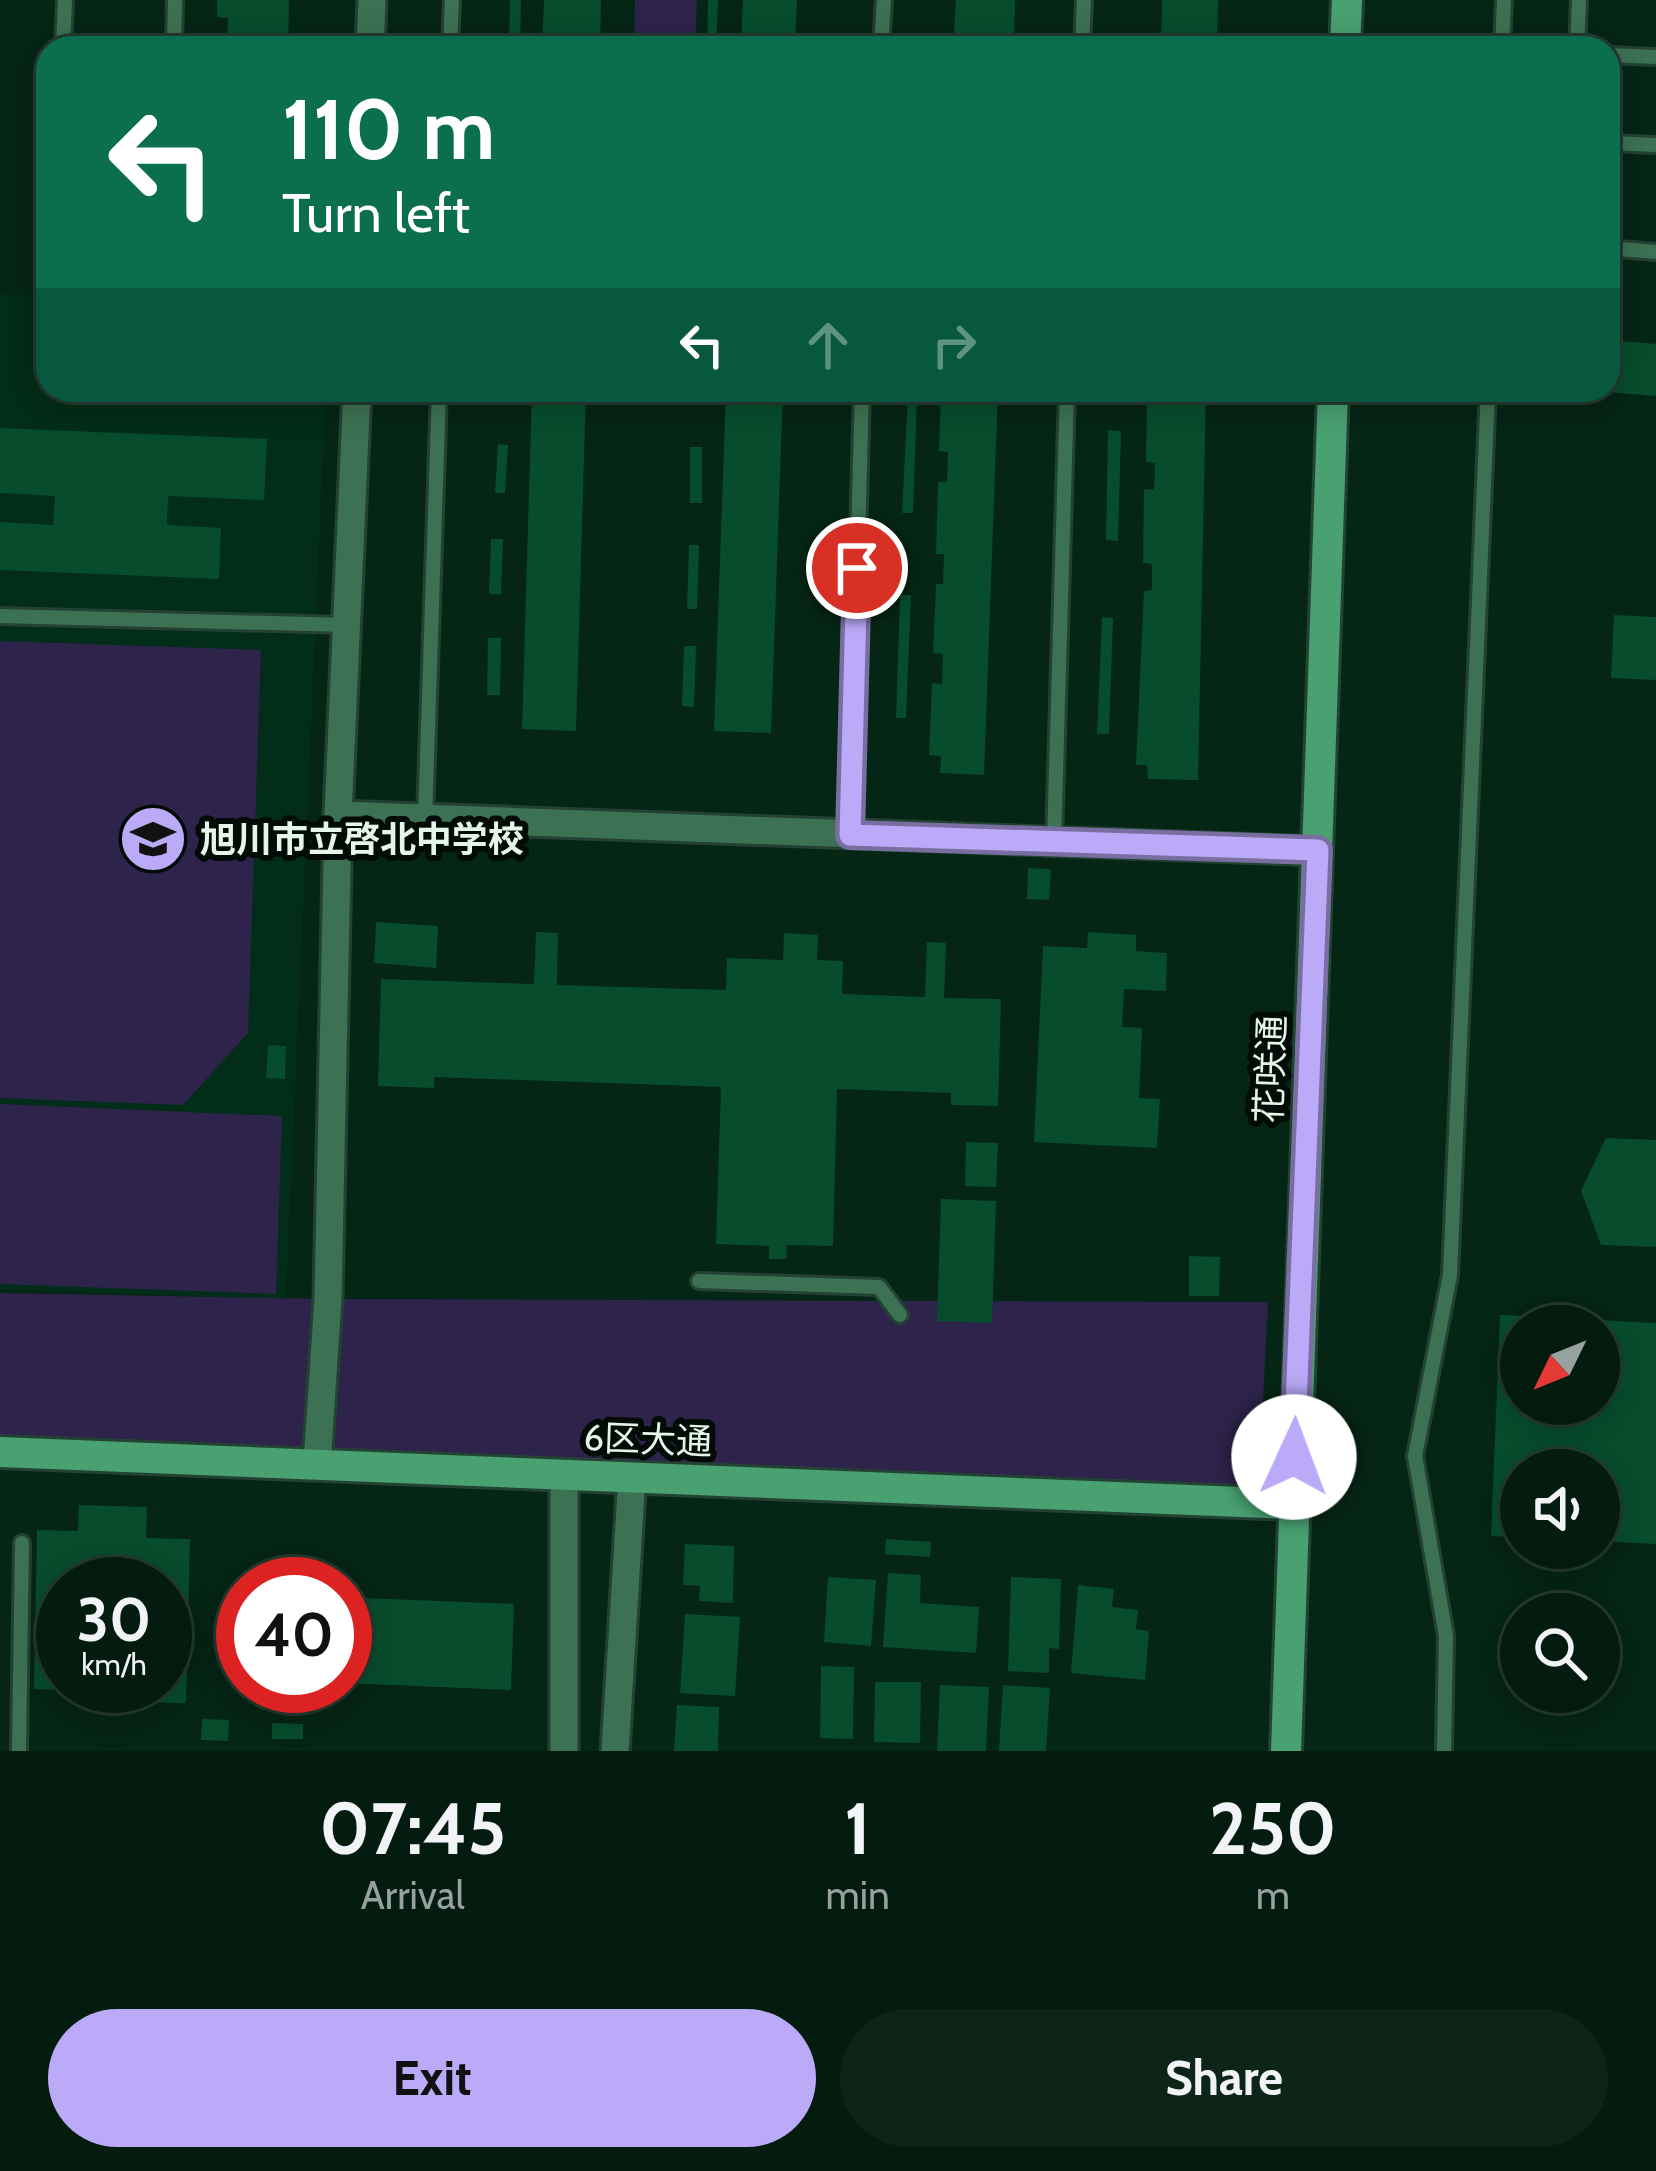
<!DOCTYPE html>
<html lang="en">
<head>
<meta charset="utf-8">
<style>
	:root { --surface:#041c10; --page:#0d2519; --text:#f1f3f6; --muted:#97a19f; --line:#253a30; --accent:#baaaf7 }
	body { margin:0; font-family:Cabin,"Noto Sans JP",sans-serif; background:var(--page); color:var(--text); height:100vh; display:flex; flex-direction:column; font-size:45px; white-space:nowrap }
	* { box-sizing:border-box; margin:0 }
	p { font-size:39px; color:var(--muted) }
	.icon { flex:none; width:66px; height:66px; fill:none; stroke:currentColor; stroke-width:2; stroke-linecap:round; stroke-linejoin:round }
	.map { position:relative; height:1751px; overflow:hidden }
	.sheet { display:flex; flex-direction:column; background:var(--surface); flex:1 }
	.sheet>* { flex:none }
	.top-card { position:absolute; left:36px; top:36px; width:1584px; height:366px; border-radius:36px; box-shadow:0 6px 30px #0003,0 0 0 3px var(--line); background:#0b6e4f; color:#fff; overflow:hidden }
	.needle { width:78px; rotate:227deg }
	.tools { position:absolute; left:1500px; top:1305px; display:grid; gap:24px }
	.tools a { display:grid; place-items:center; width:120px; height:120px; border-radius:50%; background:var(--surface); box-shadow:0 6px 30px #0003,0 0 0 3px var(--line); font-size:60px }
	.speed { position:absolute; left:36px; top:1557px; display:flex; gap:24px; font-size:60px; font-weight:700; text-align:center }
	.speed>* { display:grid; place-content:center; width:156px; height:156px; border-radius:50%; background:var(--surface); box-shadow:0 6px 30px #0003,0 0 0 3px var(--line); line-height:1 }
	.speed small { font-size:30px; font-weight:400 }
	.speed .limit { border:18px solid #d22; background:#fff; color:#111 }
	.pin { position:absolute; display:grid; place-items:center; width:102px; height:102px; color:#fff; margin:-51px; border:6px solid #fff; border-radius:50%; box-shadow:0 3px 12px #0007 }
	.me { position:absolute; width:132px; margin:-66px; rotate:2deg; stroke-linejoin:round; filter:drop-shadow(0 0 9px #0008) }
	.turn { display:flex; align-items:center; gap:42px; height:252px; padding:0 48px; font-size:54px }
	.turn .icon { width:156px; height:156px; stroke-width:2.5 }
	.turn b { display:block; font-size:84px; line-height:102px }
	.lanes { display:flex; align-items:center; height:114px; padding:0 48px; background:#0003; justify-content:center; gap:60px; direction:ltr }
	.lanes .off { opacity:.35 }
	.eta { display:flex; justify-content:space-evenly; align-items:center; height:204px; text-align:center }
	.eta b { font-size:72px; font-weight:800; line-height:84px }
	.action { display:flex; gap:24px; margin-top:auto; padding:24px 48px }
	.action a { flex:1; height:138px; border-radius:72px; background:var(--accent); color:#111; font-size:48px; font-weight:800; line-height:138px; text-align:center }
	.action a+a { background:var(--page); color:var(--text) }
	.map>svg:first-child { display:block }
</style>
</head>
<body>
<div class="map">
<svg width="1656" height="1751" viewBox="0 0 1656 1751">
	<rect width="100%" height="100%" fill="#052515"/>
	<polygon fill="#022d18" points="0,294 48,296 48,390 326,390 286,1300 0,1289"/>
	<g fill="#2d234b">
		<polygon points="635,0 697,0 695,48 634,48"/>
		<polygon points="0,641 261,650 248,1033 183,1105 0,1098"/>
		<polygon points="0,1104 282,1116 276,1294 0,1284"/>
		<polygon points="0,1293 328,1299 1268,1302 1258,1502 0,1452"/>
	</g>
	<g fill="#074c2d" fill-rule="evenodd">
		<polygon points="217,0 289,0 288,48 227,48 228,18 217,17"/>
		<polygon points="510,0 521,0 520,48 509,48"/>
		<polygon points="544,0 601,0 600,48 542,48"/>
		<polygon points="708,0 718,0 716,48 707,48"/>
		<polygon points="743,0 797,0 795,48 741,48"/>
		<polygon points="956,0 1015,0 1014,48 963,48 964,33 954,33"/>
		<polygon points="1162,0 1218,0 1217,48 1168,48 1168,41 1161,40"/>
		<polygon points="1608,340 1656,344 1656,396 1608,392"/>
		<polygon points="532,390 586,390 576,731 522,729"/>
		<polygon points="726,390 783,390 771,733 714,731"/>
		<polygon points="941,390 998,390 984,775 940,773 941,756 929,755 932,683 942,684 943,654 933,653 936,584 943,584 944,554 936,554 938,482 947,482 948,452 939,451"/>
		<polygon points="1147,390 1206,390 1198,780 1148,779 1147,765 1136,765 1144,591 1152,590 1152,564 1143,563 1144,489 1154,490 1155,463 1146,462"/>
		<polygon points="908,394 917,395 913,513 902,513"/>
		<polygon points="0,428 267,439 264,500 168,496 167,525 221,528 219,579 0,570 0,522 53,525 55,496 0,493"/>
		<polygon points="1108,430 1121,431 1118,541 1106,540"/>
		<polygon points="498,444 508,445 505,493 495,493"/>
		<rect x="690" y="447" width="12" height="56"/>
		<polygon points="491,539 503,539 501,594 489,594"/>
		<polygon points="689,545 699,545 697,609 687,609"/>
		<polygon points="900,595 911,595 906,718 896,718"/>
		<polygon points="1614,615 1656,617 1656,680 1611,678"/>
		<polygon points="1102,617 1113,618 1109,734 1097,734"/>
		<polygon points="488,638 501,638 500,695 487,695"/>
		<polygon points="684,646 696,646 694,707 682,706"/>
		<polygon points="1028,868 1051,869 1049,900 1027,899"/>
		<polygon points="376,922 438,926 436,968 374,963"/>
		<polygon points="536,932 558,933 557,985 726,990 727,958 783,960 784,933 818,935 817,960 843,961 842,994 925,997 927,942 946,943 944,998 1001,999 998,1106 951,1105 951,1093 837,1089 833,1246 787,1245 786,1259 769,1259 769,1246 716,1244 721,1087 434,1077 434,1088 378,1086 381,979 534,984"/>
		<polygon points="1088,932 1136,935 1136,951 1167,953 1166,991 1124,989 1122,1027 1142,1028 1139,1098 1160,1099 1157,1148 1034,1142 1043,946 1087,948"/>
		<polygon points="268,1045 286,1046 285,1079 266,1078"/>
		<polygon points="1606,1138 1656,1140 1656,1247 1601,1245 1581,1191"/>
		<polygon points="966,1142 998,1143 996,1187 965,1186"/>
		<polygon points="941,1199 996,1201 992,1323 937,1321"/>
		<polygon points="1189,1256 1220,1257 1219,1296 1189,1296"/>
		<path d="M1500 1315 1656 1323V1544L1599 1541V1470H1521V1537L1491 1536ZM1521 1326H1599V1404H1521Z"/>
		<polygon points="79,1505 147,1507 146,1538 190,1539 186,1703 74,1701 74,1690 64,1690 64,1686 165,1686 165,1584 63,1584 63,1690 34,1689 37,1530 78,1531"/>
		<polygon points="886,1539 931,1542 930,1557 885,1554"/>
		<polygon points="685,1544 734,1546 733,1603 699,1601 700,1586 683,1585"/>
		<polygon points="888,1573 921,1575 920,1603 979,1607 976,1653 883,1647"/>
		<polygon points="326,1575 350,1577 362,1598 514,1604 511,1690 345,1683 345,1584 325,1584"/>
		<polygon points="828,1577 876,1580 871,1646 824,1642"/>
		<polygon points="1011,1577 1061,1579 1059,1649 1049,1648 1049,1673 1008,1671"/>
		<polygon points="1078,1585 1114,1589 1112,1607 1138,1610 1136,1629 1149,1631 1145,1680 1071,1673"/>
		<polygon points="685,1614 740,1617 735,1696 680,1693"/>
		<polygon points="821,1666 854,1667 853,1739 820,1738"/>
		<polygon points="875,1682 921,1682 920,1743 874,1742"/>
		<polygon points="940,1685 989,1687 986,1751 937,1751"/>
		<polygon points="1003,1685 1050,1688 1046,1751 999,1751"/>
		<polygon points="677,1705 719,1707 718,1751 674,1751"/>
		<polygon points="202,1719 229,1720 228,1741 201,1740"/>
		<polygon points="272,1723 303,1724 303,1739 272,1739"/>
	</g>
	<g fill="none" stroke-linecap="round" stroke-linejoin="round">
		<g stroke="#244233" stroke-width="20">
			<g id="lane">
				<polyline points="63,48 65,0"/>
				<polyline points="174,48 175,0"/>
				<polyline points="450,48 452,0"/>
				<polyline points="881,48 884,0"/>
				<polyline points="1082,48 1084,0"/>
				<polyline points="1502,48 1504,0"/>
				<polyline points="1577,48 1579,0"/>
				<polyline points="1608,55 1656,57"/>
				<polyline points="1608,139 1612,143 1656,145"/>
				<polyline points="1608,248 1656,252"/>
				<polyline points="0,616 347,625"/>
				<polyline points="425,820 439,390"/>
				<polyline points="850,835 862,390"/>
				<polyline points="1054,841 1067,390"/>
				<polyline points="699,1281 879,1287 900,1315"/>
				<polyline points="19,1751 22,1543"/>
				<polyline points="1444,1751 1446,1636 1415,1456 1450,1275 1488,390"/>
			</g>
		</g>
		<g stroke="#244233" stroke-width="33">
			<g id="street">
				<polyline points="370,48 372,0"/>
				<polyline points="338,815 1318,851"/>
				<polyline points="317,1464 328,1299 338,815 357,390"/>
				<polyline points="564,1751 564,1475"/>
				<polyline points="615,1751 632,1477"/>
			</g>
		</g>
		<g stroke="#244233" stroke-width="36">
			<g id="secondary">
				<polyline points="1345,48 1347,0"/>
				<polyline points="0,1452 1292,1504"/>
				<polyline points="1286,1751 1333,390"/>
			</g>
		</g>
		<use href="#lane" stroke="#3d7153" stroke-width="14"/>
		<use href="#street" stroke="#3d7153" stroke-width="27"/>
		<use href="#secondary" stroke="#49a071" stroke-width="30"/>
	</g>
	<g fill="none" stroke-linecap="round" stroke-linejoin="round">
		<g stroke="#796ea1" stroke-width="30">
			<polyline id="route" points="857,568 850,835 1318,850 1294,1457"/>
		</g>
		<use href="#route" stroke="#baaaf7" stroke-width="21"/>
	</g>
	<defs>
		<g id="school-disc" transform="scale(3.45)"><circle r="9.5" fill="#baaaf7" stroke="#020b05"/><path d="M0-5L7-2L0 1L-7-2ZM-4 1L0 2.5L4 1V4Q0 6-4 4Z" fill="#111"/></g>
	</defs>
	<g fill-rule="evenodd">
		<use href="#school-disc" x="153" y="839"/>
	</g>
	<g text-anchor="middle" stroke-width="12" stroke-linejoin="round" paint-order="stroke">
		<g font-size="36" font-weight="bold" fill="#e4f6ea" stroke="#020b05" text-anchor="start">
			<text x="200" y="852">旭川市立啓北中学校</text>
		</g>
		<g font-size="36" fill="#e4f6ea" stroke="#020b05">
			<text transform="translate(1270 1069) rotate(-88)" y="13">花咲通</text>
			<text transform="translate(648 1439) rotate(2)" y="13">6区大通</text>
		</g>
	</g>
</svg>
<div class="tools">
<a><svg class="needle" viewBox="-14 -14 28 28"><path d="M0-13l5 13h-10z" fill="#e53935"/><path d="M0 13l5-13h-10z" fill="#97a19f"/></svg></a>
<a><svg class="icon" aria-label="sound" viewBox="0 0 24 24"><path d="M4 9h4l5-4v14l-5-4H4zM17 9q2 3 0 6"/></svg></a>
<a><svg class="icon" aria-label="search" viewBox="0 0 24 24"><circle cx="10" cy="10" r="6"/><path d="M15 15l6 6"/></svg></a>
</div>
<div class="speed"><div>30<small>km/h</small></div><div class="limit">40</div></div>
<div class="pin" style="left:857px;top:568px;background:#d93025"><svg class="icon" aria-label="arrive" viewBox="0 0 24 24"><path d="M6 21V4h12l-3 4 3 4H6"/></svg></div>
<svg class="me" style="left:1294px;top:1457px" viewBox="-20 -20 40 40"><circle r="19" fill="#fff"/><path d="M0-13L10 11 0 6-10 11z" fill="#baaaf7"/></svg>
<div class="top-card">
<div class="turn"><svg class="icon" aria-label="left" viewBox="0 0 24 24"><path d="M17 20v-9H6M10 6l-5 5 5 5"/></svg><div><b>110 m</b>Turn left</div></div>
<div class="lanes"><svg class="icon" aria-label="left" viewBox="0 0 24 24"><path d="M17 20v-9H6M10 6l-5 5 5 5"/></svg><svg class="icon off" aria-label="ahead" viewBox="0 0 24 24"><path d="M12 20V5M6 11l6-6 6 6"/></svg><svg class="icon off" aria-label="right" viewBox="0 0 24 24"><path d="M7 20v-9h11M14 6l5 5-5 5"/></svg></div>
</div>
</div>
<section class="sheet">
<div class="eta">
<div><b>07:45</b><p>Arrival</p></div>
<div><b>1</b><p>min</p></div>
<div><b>250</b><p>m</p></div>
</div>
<div class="action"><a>Exit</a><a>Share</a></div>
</section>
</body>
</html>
